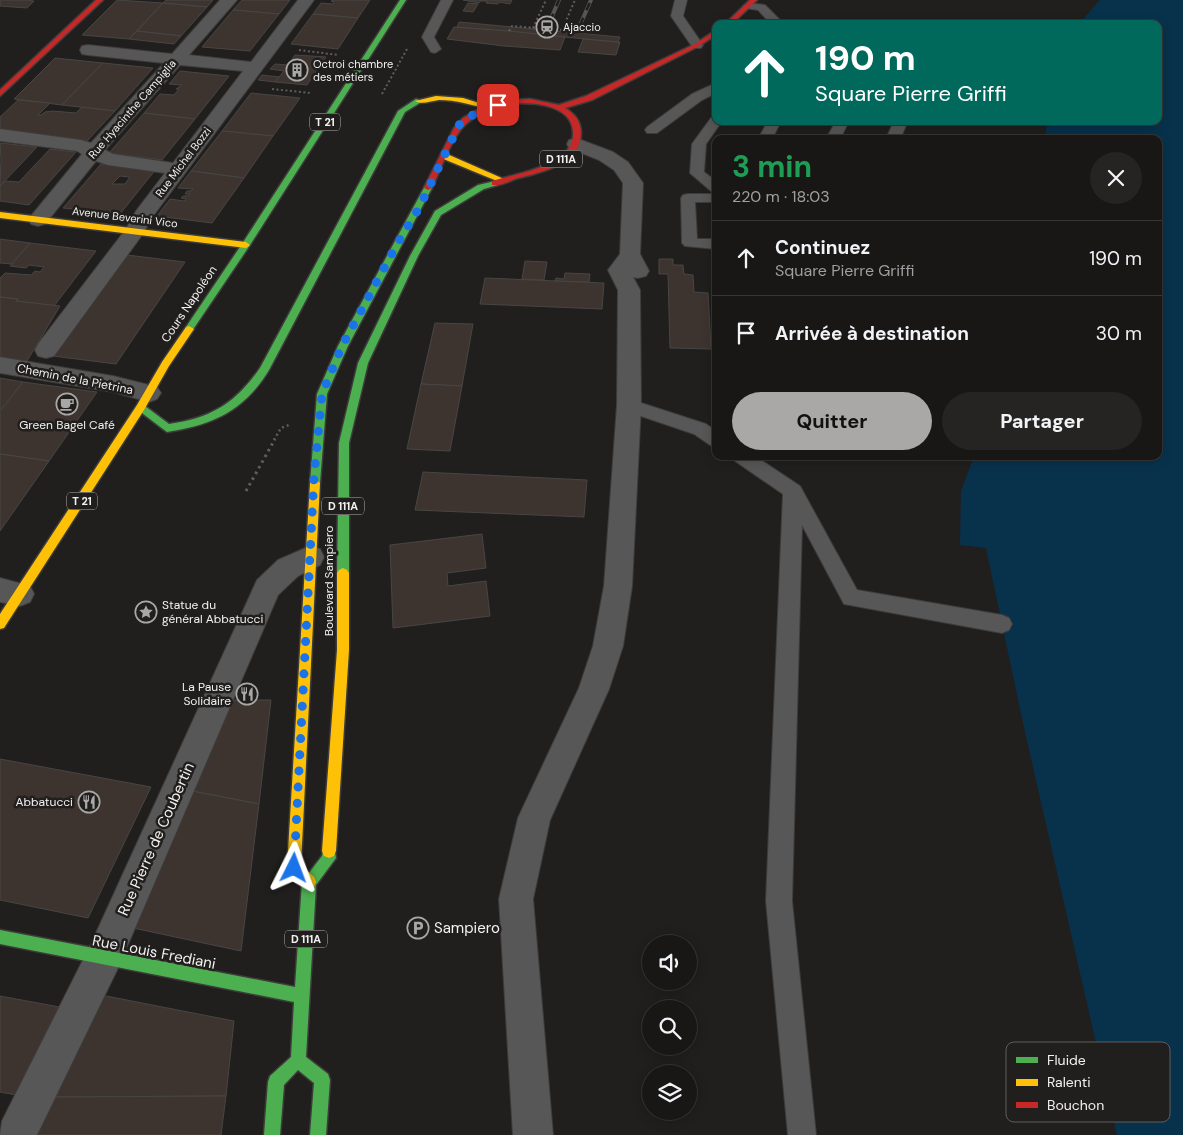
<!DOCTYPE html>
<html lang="fr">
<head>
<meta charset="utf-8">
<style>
	:root { --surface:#181716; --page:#252423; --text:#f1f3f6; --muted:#9f9fa1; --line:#363635; --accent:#a9a8a6 }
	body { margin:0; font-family:"DM Sans",sans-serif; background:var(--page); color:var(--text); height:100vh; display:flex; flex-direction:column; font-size:19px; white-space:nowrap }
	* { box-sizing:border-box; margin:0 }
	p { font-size:16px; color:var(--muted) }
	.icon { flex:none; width:28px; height:28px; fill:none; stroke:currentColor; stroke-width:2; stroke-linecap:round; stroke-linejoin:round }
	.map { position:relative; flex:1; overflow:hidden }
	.details { position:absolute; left:712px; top:135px; width:450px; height:325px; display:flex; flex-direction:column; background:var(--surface); border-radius:10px; box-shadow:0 2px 12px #0003,0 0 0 1px var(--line) }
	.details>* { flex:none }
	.guide { position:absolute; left:712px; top:20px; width:450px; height:105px; border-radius:10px; box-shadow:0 2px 12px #0003,0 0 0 1px var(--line); background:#00695c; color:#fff; overflow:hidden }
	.tools { position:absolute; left:642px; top:935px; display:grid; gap:10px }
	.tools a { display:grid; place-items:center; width:55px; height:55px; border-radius:50%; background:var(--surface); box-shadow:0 2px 12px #0003,0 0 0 1px var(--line); font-size:25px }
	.pin { position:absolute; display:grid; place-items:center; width:42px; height:42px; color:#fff; margin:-21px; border-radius:10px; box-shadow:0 2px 8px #0006 }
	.me { position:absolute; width:55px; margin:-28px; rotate:3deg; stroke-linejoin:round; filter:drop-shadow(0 0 4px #0008) }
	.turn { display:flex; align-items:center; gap:18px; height:105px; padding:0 20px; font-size:22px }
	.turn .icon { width:65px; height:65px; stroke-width:2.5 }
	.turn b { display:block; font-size:35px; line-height:42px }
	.round { display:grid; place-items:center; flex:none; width:52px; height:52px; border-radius:26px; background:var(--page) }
	.summary { display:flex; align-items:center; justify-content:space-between; height:85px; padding:0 20px }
	h1 { font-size:30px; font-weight:700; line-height:38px; color:#1e9e55 }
	.cta { display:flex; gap:10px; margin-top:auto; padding:10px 20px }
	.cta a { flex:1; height:58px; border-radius:30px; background:var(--accent); color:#111; font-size:20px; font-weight:700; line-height:58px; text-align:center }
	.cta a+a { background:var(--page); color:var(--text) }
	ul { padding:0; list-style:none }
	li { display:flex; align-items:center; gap:15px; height:75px; padding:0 20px; border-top:1px solid var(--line) }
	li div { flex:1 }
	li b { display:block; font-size:19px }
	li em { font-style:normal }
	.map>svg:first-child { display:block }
</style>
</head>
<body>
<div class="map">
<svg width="1183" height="1135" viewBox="0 0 1183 1135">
	<rect width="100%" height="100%" fill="#201f1e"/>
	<polygon fill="#08324c" points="1100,0 1183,0 1183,1135 1117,1135 1023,723 986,548 960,545 961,491 974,456 1159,456 1159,139 1044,139 1048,121 1159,121 1159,24 1079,24"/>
	<g fill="#3e342f" stroke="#474645" fill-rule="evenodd">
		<polygon points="0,0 26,0 34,1 27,8 0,6"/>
		<polygon points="117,0 163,3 129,39 82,35"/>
		<polygon points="166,0 213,0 207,7 163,3"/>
		<polygon points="242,0 290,0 279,14 233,10"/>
		<polygon points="335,0 370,0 358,18 313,14 321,3 333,4 334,2 331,1"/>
		<polygon points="463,0 512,0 510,4 499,2 498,4 486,3 487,1 480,1 479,3"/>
		<polygon points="163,3 207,7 181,36 137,31"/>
		<polygon points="468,3 478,4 473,12 463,11"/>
		<polygon points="233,10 279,14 250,51 202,47"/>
		<polygon points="313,14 358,18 338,49 291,44"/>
		<polygon points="459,22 620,37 618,42 457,27"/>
		<polygon points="454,27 509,31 565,37 560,50 504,46 447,39"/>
		<polygon points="137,31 181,36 174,44 129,39"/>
		<polygon points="583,39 618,42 620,42 616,55 578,52"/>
		<polygon points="295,55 326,57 307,85 275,82 284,71 270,69 275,64 288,65"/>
		<polygon points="55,58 103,63 62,105 14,99"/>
		<polygon points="103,63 153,68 115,111 62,105"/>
		<polygon points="180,71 229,76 195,119 144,113 160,94 174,95 179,89 176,89 182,85 169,84"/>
		<polygon points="262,75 279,77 275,82 258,80"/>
		<polygon points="251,93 300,98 273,136 222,131"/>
		<polygon points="18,100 50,103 38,115 41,115 45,112 53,111 76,113 82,107 115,111 87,141 0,131 0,117"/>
		<polygon points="144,113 195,119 162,160 109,153"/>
		<polygon points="222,131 273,136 244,178 191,171"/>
		<polygon points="0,143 37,147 0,186 1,159"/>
		<polygon points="50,149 76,152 29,205 0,201 0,186 5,181 19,182"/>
		<path d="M101 164 156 169 120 214 63 208ZM120 176 130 177 125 184H112Z"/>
		<polygon points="191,171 244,178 212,223 157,216 170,199 184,201 186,199 181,198 183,196 188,196 190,194 185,194 187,191 191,191 193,189 178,188"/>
		<polygon points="0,239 30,243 12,264 0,263"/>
		<polygon points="30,243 96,251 54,306 16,301 18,299 0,297 0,278 5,273 31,275 35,271 40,272 44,267 29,265 26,268 10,266"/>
		<polygon points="127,255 185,262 116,364 53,356"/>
		<polygon points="659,259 673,259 673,265 683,265 684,274 693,275 694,292 708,293 711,349 670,348 668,274 659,274"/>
		<polygon points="525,261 547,262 544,280 522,279"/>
		<polygon points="565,273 590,274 589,282 555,281 556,278 564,279"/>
		<polygon points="485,278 604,283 602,309 480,304"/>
		<polygon points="0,297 18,299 16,301 60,306 27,361 0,358"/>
		<polygon points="435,323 473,324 462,386 421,384"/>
		<polygon points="0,378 23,382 2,409 0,409"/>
		<polygon points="23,382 97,392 49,461 0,454 0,411"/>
		<polygon points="421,384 462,386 450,451 407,449"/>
		<polygon points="0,454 49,461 0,531"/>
		<polygon points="423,472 587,480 584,517 415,510"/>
		<polygon points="482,534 486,568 447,573 448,586 486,581 490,616 393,628 390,545"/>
		<polygon points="233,700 271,700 259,804 192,791"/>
		<polygon points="0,759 151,787 88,918 0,900"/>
		<polygon points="192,791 259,804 241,951 133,928"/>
		<polygon points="96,994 234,1021 226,1096 52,1097"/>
		<polygon points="0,996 65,1008 22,1096 0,1092"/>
		<polygon points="226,1096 221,1135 36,1135 52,1097"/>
	</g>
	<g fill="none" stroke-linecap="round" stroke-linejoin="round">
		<g stroke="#3e3c3b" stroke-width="2">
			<g id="lane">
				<polygon points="441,0 453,0 434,37 441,49 435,53 431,52 422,37"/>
				<polygon points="675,0 687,0 683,16 703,45 701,48 693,48 671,16"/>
				<polygon points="749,3 765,5 784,24 771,24 758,10 745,8 743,6"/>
				<polygon points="716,83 716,93 702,100 657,133 647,133 645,130 647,127 692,94"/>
				<polygon points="716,117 716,121 722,121 706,144 704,172 716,181 716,192 711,191 690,173 692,144 711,118"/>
				<polygon points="768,121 781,121 772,139 758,139"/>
				<polygon points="836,121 849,121 840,139 826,139"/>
				<polygon points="894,121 908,121 900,139 886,139"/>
				<polygon points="688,194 716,194 716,202 695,202 697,239 716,239 716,249 685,246 682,243 681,198 683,195"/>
				<polygon points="629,399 706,424 716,431 716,447 710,445 694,434 623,410 620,405 623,400"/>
				<polygon points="732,456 755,456 800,486 857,590 1002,615 1009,618 1012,624 1009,630 1002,633 844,604 802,525 792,901 816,1135 788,1135 766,901 783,494 735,461"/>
			</g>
		</g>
		<g stroke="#3e3c3b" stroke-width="2">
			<g id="street">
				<path d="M220 0H237L189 55 251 62 298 0H314L153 216 142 235 54 356 46 358 38 356 35 350 38 344 126 229 136 211 165 173 108 165 96 161 45 224 38 226 31 224 28 220 31 216 82 154 77 151 0 141V129L81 140 91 143 164 63 88 55 82 54 80 50 82 46 88 45 172 54ZM180 65 243 71 173 163 113 154 105 150Z"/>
				<polygon points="576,138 613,152 628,162 643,183 640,254 649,271 646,276 638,278 633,277 640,290 641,405 632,586 623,646 609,689 550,820 533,899 553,1135 513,1135 499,899 518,818 579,688 593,646 604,586 617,405 618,290 608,270 620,254 623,183 614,170 599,160 569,148 567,144 569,140"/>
				<polygon points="0,357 113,376 157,387 161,393 157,399 149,402 113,392 0,373"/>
				<polygon points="310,546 320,549 324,557 320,565 298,576 278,595 117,970 37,1135 0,1135 2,1121 91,944 257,580 278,560"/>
				<polygon points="0,578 30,586 34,594 30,602 20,606 0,602"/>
			</g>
		</g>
		<g stroke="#3e3c3b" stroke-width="3">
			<g id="fast">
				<polygon points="400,0 406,0 250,245 192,331 186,331 186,327 242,244"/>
				<path d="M416 99 423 101 405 112 269 370C244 411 213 425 167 432L138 410 136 407 141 403 169 424C211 418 235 404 260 368L398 111Z"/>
				<polygon points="495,181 498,181 498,185 484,189 441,215 418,256 368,363 349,443 349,573 347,576 339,576 337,573 339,443 358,363 410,256 435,211 478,185"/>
				<polygon points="425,186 432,188 348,346 327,394 320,483 315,487 311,486 310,483 317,394 338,346"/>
				<polygon points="329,844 334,846 336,858 316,885 306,1057 328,1074 330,1080 326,1135 310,1135 314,1083 298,1070 284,1085 280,1135 264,1135 268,1082 270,1076 291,1057 294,1002 0,944 0,930 295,987 302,882 322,856 324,846"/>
			</g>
		</g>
		<g stroke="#3e3c3b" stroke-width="3">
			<g id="slow">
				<path d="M436 96 463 98 492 107 488 109C472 105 456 100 439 100 432 101 421 105 415 101Z"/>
				<polygon points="441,154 447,154 504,179 497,181 441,158"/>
				<polygon points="0,212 246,242 250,245 246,248 0,218"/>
				<polygon points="189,326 194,329 169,366 144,410 4,628 0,629 0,614 137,405 162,362 186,327"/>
				<path d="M315 479 320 483 301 865 314 877 316 882 314 887 309 889C301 885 291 876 287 868L310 483Z"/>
				<polygon points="343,568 347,570 349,573 349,650 336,851 334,856 329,858 324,856 322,851 337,650 337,573 339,570"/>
			</g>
		</g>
		<g stroke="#3e3c3b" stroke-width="3">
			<g id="jam">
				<polygon points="96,0 103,0 0,96 0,90"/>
				<polygon points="750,0 757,0 732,24 725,24"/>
				<path d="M716 30V35L699 46 592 100 565 108C575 114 581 121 581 133 581 165 538 173 515 179 508 182 500 186 492 185V181C516 174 544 170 563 154 569 150 573 142 573 135 575 101 522 100 499 106 487 109 475 116 466 124 451 138 441 169 432 188L428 190 424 188 454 128 463 118 475 111 494 103 509 100 530 99 559 105 586 96 695 44Z"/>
			</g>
		</g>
		<g stroke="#5e5e5d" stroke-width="2" stroke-dasharray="2 2.5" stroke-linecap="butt">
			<polyline points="533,28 546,0"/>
			<polyline points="509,31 512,26 562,30 575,0"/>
			<polyline points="299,50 338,55"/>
			<polyline points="272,89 311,93"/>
			<polyline points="382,94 407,49"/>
		</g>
		<polyline stroke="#5e5e5d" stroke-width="2.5" stroke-dasharray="2 3" stroke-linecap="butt" points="274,440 281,428 289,425"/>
		<polyline stroke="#5e5e5d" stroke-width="3" stroke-dasharray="2.5 4" stroke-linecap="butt" points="246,491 275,439"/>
		<use href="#lane" fill="#575757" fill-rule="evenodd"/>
		<use href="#street" fill="#575757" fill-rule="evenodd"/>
		<use href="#fast" fill="#4caf50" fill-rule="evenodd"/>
		<use href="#slow" fill="#ffc107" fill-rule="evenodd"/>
		<use href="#jam" fill="#c62828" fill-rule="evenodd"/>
		<g stroke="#575655" stroke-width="4">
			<g id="rail">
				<polyline points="550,21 559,0"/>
				<polyline points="580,25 591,0"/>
			</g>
		</g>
		<use href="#rail" stroke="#211f1d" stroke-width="2.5" stroke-dasharray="8" stroke-linecap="butt"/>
	</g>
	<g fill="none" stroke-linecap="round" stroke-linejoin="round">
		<path stroke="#1a73e8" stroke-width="9" stroke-dasharray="0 16.2" d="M294 868 314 477 322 394 342 346 396 246 419 208 459 125C471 115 483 108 498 105"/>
	</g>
	<defs>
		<g id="station-ring" transform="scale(1.125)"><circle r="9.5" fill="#211f1d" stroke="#a9a8a6" stroke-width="1.5"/><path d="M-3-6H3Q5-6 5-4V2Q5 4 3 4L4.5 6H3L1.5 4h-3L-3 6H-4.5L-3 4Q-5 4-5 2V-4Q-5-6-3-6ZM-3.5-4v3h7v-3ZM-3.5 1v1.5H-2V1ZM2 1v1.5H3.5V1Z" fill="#a9a8a6"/></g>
		<g id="building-ring" transform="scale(1.125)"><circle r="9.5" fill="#211f1d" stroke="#a9a8a6" stroke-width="1.5"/><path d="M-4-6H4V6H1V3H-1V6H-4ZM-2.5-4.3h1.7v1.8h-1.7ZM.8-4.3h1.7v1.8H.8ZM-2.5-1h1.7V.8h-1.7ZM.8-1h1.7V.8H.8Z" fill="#a9a8a6"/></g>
		<g id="cafe-ring" transform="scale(1.125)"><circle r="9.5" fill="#211f1d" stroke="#a9a8a6" stroke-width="1.5"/><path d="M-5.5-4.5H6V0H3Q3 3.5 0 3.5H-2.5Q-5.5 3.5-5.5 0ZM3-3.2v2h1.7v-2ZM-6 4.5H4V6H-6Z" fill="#a9a8a6"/></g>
		<g id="sight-ring" transform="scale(1.125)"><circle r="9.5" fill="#211f1d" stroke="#a9a8a6" stroke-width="1.5"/><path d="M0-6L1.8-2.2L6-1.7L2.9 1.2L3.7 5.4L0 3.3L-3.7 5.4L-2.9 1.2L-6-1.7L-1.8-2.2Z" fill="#a9a8a6"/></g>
		<g id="restaurant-ring" transform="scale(1.125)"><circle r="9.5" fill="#211f1d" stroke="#a9a8a6" stroke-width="1.5"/><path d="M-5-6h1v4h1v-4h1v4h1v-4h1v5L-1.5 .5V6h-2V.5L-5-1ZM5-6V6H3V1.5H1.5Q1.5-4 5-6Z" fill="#a9a8a6"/></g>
		<g id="parking-ring" transform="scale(1.125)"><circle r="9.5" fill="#211f1d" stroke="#a9a8a6" stroke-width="1.5"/><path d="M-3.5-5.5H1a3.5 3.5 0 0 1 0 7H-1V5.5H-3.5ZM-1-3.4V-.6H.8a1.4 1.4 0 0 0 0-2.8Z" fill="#a9a8a6"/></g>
	</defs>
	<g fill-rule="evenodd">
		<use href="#station-ring" x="547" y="27"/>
		<use href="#building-ring" x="297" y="70"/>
		<use href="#cafe-ring" x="67" y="404"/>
		<use href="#sight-ring" x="146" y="612"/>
		<use href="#restaurant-ring" x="247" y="694"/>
		<use href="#restaurant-ring" x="89" y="802"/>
		<use href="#parking-ring" x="418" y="928"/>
	</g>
	<g text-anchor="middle" stroke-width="5" stroke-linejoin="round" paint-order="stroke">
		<g font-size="11" fill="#f3f1f0" stroke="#211f1d" text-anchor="start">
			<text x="563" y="31">Ajaccio</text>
			<text x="313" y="68">Octroi chambre<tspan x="313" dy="13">des métiers</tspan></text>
		</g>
		<g font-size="11" fill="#f3f1f0" stroke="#211f1d">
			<text transform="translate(132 109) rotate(-49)" y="4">Rue Hyacinthe Campiglia</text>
			<text transform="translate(183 162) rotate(-53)" y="4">Rue Michel Bozzi</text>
			<text transform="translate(125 217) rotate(7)" y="4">Avenue Beverini Vico</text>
		</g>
		<g fill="#211f1d" stroke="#b4b2b1" stroke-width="1">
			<rect x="310" y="113.5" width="30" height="17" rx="4"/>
			<rect x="540" y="150.5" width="42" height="17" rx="4"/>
			<rect x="67" y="492.5" width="30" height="17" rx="4"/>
			<rect x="322" y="497.5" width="42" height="17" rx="4"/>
			<rect x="285" y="930.5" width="42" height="17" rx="4"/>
		</g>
		<g font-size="11" font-weight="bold" fill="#f3f1f0">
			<text x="325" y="126">T 21</text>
			<text x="561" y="163">D 111A</text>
			<text x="82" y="505">T 21</text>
			<text x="343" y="510">D 111A</text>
			<text x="306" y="943">D 111A</text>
		</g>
		<g font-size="12" fill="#f3f1f0" stroke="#211f1d">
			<text transform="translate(189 304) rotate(-56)" y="4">Cours Napoléon</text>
			<text transform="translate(75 379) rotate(11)" y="4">Chemin de la Pietrina</text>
			<text transform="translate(329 581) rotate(-90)" y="4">Boulevard Sampiero</text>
		</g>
		<g font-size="12" fill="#f3f1f0" stroke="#211f1d" text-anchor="end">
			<text x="67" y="429" text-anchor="middle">Green Bagel Café</text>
			<text x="162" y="609" text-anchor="start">Statue du<tspan x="162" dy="14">général Abbatucci</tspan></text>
			<text x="231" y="691">La Pause<tspan x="231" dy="14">Solidaire</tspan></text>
			<text x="73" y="806">Abbatucci</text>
		</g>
		<g font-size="15" fill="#f3f1f0" stroke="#211f1d">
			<text transform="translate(156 839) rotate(-66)" y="5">Rue Pierre de Coubertin</text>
			<text transform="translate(154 952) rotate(11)" y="5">Rue Louis Frediani</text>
		</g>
		<g font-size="15" fill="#f3f1f0" stroke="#211f1d" text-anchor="start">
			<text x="434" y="933">Sampiero</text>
		</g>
	</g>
	<rect x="1006" y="1042" width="164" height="80" rx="8" fill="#211f1d" stroke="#605e5c" stroke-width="1"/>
	<rect x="1016" y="1057" width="22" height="6" fill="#4caf50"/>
	<rect x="1016" y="1079" width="22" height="7" fill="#ffc107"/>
	<rect x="1016" y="1102" width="22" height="6" fill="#c62828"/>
	<g font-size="14" fill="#f3f1f0">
		<text x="1047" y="1065">Fluide</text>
		<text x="1047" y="1087">Ralenti</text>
		<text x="1047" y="1110">Bouchon</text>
	</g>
</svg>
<div class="tools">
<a><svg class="icon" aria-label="sound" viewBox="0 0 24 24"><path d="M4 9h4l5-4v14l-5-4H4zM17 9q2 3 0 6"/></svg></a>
<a><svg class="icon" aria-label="search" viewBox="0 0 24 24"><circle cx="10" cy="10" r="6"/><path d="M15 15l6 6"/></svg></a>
<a><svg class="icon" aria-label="layers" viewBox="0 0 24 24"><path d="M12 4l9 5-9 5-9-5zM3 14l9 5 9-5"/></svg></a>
</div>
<div class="pin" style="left:498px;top:105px;background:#d93025"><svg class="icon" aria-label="arrive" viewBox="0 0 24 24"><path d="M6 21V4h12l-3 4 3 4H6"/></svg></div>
<svg class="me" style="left:294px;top:868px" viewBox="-20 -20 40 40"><path d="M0-17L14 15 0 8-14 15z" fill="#1a73e8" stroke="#fff" stroke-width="4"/></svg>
<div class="guide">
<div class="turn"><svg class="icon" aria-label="ahead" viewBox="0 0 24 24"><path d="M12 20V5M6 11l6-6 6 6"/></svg><div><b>190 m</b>Square Pierre Griffi</div></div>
</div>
<section class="details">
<div class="summary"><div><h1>3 min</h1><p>220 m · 18:03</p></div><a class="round"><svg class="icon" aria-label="close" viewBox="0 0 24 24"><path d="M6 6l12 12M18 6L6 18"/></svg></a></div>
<ul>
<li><svg class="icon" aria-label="ahead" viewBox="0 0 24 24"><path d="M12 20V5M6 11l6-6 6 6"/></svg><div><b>Continuez</b><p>Square Pierre Griffi</p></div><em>190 m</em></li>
<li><svg class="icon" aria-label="arrive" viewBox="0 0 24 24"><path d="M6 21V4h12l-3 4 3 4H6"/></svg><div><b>Arrivée à destination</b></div><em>30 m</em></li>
</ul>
<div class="cta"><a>Quitter</a><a>Partager</a></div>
</section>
</div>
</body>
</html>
